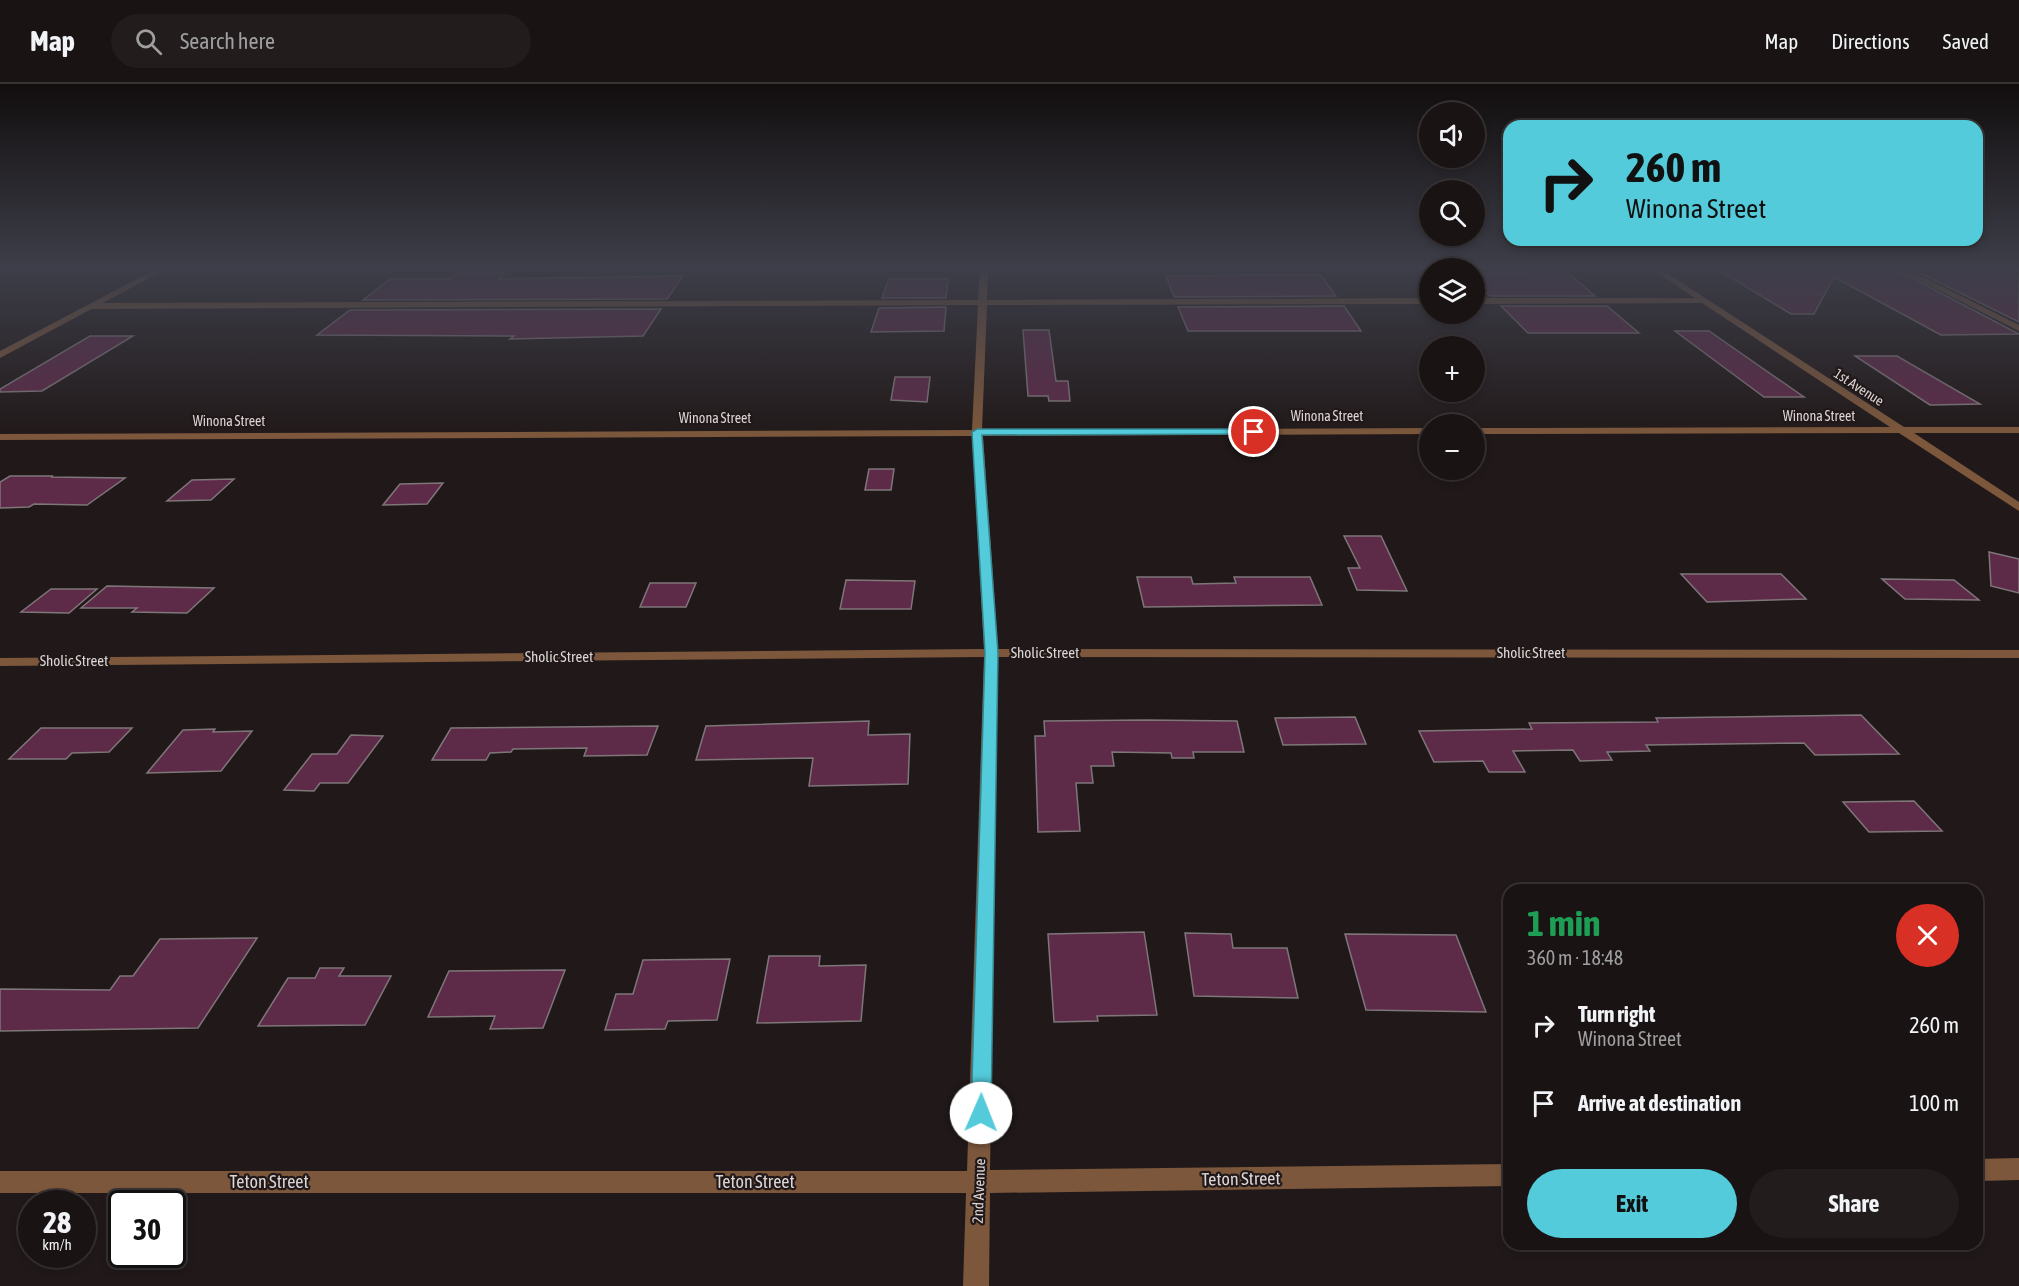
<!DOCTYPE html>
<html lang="en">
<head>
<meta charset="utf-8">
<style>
	:root { --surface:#191313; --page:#221c1c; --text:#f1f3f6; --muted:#9f9ea0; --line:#373233; --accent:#53cbdb }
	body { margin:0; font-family:"Asap Condensed",sans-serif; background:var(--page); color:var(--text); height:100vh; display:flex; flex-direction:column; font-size:22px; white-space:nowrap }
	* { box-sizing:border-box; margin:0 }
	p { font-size:20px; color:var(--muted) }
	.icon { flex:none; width:33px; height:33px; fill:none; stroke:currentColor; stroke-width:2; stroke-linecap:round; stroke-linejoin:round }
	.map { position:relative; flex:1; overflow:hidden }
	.details { position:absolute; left:1503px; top:800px; width:480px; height:366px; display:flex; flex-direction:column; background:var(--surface); border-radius:18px; box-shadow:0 3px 9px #0003,0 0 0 2px var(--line) }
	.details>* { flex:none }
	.top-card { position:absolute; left:1503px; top:36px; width:480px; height:126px; border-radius:18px; box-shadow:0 3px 9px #0003,0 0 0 2px var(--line); background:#53cbdb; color:#111; overflow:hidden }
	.controls { position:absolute; left:1419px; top:18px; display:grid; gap:12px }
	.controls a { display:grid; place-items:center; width:66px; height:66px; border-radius:50%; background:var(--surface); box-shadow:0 3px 9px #0003,0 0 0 2px var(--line); font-size:30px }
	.speed { position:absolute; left:18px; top:1106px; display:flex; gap:12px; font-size:30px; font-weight:700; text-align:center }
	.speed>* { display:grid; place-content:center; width:78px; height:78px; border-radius:50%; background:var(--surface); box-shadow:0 3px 9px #0003,0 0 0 2px var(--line); line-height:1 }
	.speed small { font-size:15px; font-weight:400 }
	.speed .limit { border:3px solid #111; border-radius:9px; background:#fff; color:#111 }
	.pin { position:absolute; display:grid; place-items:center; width:51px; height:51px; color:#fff; margin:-26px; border:3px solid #fff; border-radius:50%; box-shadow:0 2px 6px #0007 }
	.me { position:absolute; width:66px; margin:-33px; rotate:1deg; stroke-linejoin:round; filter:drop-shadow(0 0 4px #0008) }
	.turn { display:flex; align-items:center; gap:21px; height:126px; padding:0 24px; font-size:27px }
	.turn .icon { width:78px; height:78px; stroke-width:2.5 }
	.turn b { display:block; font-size:42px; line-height:51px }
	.round { display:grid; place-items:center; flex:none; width:63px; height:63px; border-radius:32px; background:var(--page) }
	.summary { display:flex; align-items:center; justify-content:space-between; height:102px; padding:0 24px }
	h1 { font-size:36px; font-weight:700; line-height:45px; color:#1e9e55 }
	.cta { display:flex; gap:12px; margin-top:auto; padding:12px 24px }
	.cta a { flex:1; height:69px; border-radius:36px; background:var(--accent); color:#111; font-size:24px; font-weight:700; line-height:69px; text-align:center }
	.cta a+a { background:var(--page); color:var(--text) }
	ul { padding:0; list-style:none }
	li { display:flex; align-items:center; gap:18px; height:78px; padding:0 24px }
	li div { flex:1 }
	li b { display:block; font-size:22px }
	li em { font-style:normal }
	header { display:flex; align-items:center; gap:36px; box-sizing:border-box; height:84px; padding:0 30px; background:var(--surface); border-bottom:2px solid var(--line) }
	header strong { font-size:28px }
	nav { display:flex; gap:33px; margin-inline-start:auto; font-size:21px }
	.search { width:420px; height:54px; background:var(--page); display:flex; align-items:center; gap:15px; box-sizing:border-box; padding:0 21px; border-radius:33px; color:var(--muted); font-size:22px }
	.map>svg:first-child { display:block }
</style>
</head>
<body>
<header>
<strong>Map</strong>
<div class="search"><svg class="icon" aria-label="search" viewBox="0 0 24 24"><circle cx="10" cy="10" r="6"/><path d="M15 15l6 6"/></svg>Search here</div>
<nav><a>Map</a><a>Directions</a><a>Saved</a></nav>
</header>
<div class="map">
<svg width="2019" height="1202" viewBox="0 0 2019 1202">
	<rect width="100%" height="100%" fill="#211919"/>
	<g fill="#5d2a47" stroke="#7f767a" stroke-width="1.5">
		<polygon points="1715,184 1893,184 2019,250 1941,251 1834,193 1814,230 1791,230"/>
		<polygon points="1910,184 2019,184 2019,238"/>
		<polygon points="1524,187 1566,187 1595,212 1490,212 1474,196 1474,189 1526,188"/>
		<polygon points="458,189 505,189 499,195 683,192 667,215 363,216 390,195 451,195"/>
		<polygon points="1272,191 1321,191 1336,212 1174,213 1166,192"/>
		<polygon points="889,195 948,195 946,214 882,214"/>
		<polygon points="1344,222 1361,247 1188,247 1178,223"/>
		<polygon points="1501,222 1607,222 1639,249 1528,249"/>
		<polygon points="946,223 944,247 871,248 879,224"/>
		<polygon points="661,225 643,252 510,255 514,252 317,251 350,226"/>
		<polygon points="1023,246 1049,246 1056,297 1068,297 1070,317 1049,317 1048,312 1028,312"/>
		<polygon points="1675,247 1709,247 1804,313 1764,313"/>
		<polygon points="90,252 133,252 42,307 0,308 0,305"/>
		<polygon points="1855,272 1897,272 1980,320 1930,321"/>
		<polygon points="895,293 930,293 927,318 891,316"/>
		<polygon points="869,385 894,385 891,406 865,406"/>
		<polygon points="10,392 53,392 51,393 125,394 87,421 34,420 29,423 0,424 0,398"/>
		<polygon points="234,395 211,416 167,417 192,396"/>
		<polygon points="443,399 427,420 383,421 400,400"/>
		<polygon points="1344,452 1381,452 1407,507 1357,506 1348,484 1360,484"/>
		<polygon points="1989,468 2019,475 2019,509 1991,502"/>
		<polygon points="1681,490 1781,490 1806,515 1707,518"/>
		<polygon points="1137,493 1191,493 1193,500 1236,499 1234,493 1310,493 1322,521 1144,523"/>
		<polygon points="1882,495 1954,496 1979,516 1905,515"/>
		<polygon points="846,496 915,497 911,525 840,525"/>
		<polygon points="650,499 696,499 686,523 640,523"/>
		<polygon points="107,502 214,504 187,529 132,528 137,524 81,524"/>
		<polygon points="51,505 97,505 69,529 21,528"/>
		<polygon points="1861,631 1899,670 1815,671 1804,659 1646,661 1650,667 1607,668 1612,676 1580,677 1573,666 1513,667 1525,688 1489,688 1483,677 1434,678 1419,647 1532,645 1529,639 1658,638 1656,634"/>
		<polygon points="1355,633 1366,660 1283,661 1275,634"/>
		<polygon points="1145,636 1237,637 1244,668 1193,668 1194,674 1172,674 1171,669 1112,668 1114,682 1091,682 1093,699 1076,699 1080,747 1038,748 1035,652 1045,652 1044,637"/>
		<polygon points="869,637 868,651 910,650 908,700 809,702 813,674 696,676 706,642"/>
		<polygon points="658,642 647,671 584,672 587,664 513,665 511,668 490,669 486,676 432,676 451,644"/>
		<polygon points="41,644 132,644 109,668 72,669 66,675 9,675"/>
		<polygon points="215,645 213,648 252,647 221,687 147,689 183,646"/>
		<polygon points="351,651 383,652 348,699 320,699 314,707 284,706 312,670 337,670"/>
		<polygon points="1914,717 1942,747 1869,748 1843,718"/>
		<polygon points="1144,848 1157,931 1097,932 1098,937 1054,938 1048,850"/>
		<polygon points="1185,849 1231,850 1233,864 1287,864 1298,914 1194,912"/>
		<polygon points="1345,850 1456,851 1486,928 1366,926"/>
		<polygon points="257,854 198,944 0,947 0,905 110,906 120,892 133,892 160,855"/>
		<polygon points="769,872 820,872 819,882 866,881 861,937 757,939"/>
		<polygon points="730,875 717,936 668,937 665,945 605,946 616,910 633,910 643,876"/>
		<polygon points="320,884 344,884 339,892 391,892 365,941 258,942 288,894 315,894"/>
		<polygon points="565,886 543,944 490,945 495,932 428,933 449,887"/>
	</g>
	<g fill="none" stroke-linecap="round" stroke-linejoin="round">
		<g fill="#7c573b" fill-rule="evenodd">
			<polygon points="980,184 988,184 987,216 1430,214 1430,220 987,221 982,346 1430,344 1430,350 983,352 998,565 2019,566 2019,574 998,573 990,1086 1509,1080 1509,1102 990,1109 989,1202 963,1202 966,1109 0,1109 0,1087 967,1087 984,573 0,582 0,574 984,565 972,352 0,356 0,350 972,346 978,221 92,225 88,222 92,219 978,216"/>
			<polygon points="1650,184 1659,184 1904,343 2019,343 2019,349 1914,349 2019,418 2019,427 1899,349 1474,350 1474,344 1890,343 1702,219 1474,220 1474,214 1695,214"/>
			<polygon points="1895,184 1905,184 2019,241 2019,247"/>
			<polygon points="2019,1074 2019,1096 1977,1097 1977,1075"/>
		</g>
		<polygon fill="#7c573b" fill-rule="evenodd" points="158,184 168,184 0,274 0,267"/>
	</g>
	<linearGradient id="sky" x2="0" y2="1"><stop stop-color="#120e0e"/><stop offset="0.52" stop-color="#3d3e49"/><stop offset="1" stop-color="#3d3e49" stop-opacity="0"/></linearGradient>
	<rect width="2019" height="352" fill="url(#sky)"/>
	<polygon fill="#53cbdb" stroke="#36848e" stroke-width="1.5" points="977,345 1254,345 1259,348 1254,350 982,351 998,569 991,1029 988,1035 981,1038 974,1035 971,1029 985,569 972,348"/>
	<g text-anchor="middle" stroke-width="4.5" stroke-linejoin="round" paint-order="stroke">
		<g font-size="14" fill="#dcd6d5" stroke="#211919">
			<text transform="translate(1859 303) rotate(33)" y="5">1st Avenue</text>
			<text x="1327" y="337">Winona Street</text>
			<text x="1819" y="337">Winona Street</text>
			<text x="715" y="339">Winona Street</text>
			<text x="229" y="342">Winona Street</text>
		</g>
		<g font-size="15" fill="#dcd6d5" stroke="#211919">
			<text x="1045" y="574">Sholic Street</text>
			<text x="1531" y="574">Sholic Street</text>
			<text x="559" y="578">Sholic Street</text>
			<text x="74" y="582">Sholic Street</text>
			<text transform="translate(979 1107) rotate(-88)" y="5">2nd Avenue</text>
		</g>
		<g font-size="18" fill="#dcd6d5" stroke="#211919">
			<text transform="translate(1241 1095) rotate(-1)" y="6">Teton Street</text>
			<text x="269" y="1104">Teton Street</text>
			<text x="755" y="1104">Teton Street</text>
		</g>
	</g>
</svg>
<div class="controls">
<a><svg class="icon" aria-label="sound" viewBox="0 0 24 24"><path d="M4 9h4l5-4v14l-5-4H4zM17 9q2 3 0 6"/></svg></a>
<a><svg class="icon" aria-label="search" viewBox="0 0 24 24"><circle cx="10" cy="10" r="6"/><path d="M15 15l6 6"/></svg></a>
<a><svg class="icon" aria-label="layers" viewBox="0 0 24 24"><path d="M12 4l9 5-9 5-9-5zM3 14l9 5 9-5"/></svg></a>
<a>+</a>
<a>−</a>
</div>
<div class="speed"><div>28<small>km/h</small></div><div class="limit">30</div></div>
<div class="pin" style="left:1254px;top:348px;background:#d93025"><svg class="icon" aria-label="arrive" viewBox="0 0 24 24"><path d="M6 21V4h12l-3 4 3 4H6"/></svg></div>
<svg class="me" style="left:981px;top:1029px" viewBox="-20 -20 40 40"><circle r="19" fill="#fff"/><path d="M0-13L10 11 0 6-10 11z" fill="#53cbdb"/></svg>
<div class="top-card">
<div class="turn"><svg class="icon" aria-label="right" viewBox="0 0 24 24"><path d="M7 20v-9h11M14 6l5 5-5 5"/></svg><div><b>260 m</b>Winona Street</div></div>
</div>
<section class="details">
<div class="summary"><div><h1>1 min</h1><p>360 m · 18:48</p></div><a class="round" style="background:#d93025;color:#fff"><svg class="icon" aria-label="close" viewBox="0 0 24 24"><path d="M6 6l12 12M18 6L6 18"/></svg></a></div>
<ul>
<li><svg class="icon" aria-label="right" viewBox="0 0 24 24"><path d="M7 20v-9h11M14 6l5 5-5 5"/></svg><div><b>Turn right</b><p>Winona Street</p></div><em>260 m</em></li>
<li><svg class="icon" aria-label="arrive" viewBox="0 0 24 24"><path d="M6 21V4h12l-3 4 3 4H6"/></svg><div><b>Arrive at destination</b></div><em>100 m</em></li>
</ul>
<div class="cta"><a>Exit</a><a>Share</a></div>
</section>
</div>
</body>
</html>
